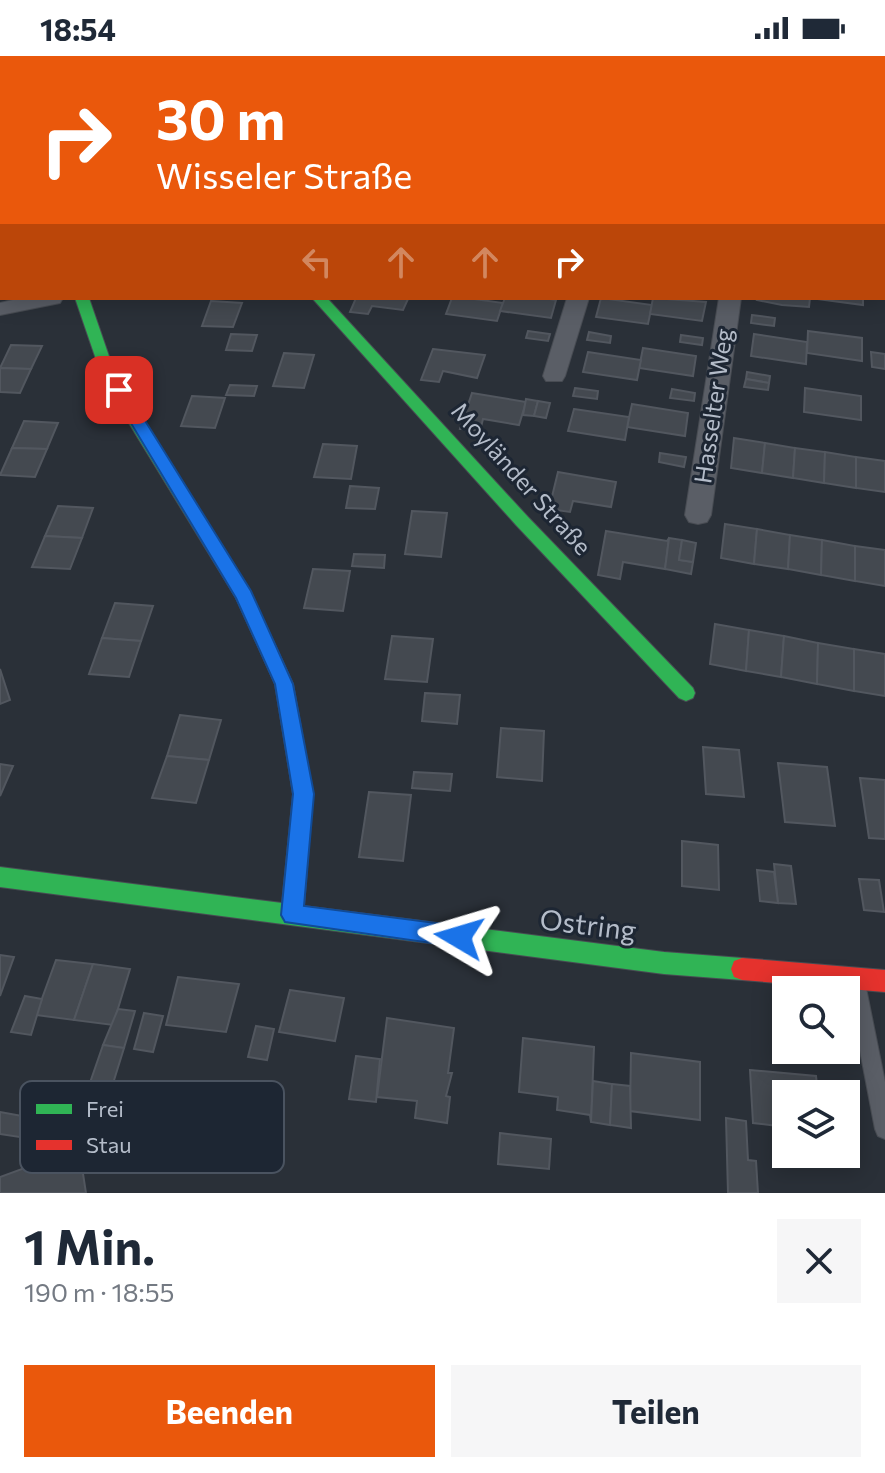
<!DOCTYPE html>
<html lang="de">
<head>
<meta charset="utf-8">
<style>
	:root { --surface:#fff; --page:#f6f6f7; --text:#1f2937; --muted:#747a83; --accent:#ea580c }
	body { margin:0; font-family:Commissioner,sans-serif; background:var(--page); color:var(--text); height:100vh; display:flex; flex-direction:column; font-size:30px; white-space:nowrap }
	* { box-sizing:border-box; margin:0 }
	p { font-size:26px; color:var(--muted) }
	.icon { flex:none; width:44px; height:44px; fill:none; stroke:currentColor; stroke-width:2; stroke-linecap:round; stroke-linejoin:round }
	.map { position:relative; height:1137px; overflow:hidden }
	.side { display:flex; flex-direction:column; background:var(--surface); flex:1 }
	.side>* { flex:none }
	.hud { position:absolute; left:0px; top:0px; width:886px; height:244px; box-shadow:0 4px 20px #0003; background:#ea580c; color:#fff; overflow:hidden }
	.controls { position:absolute; left:772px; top:920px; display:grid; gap:16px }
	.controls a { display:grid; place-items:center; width:88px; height:88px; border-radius:0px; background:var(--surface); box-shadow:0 4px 20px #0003; font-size:40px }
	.pin { position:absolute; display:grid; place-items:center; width:68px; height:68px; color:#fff; margin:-34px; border-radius:16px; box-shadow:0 4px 12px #0006 }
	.me { position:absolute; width:88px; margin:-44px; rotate:277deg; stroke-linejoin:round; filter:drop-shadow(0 0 6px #0008) }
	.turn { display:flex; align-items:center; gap:28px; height:168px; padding:0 24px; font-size:36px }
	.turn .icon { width:104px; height:104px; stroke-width:2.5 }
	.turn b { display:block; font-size:56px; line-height:68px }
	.lanes { display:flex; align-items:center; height:76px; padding:0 24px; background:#0003; justify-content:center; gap:40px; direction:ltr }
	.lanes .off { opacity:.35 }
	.round { display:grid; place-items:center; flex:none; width:84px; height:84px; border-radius:0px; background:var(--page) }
	.overview { display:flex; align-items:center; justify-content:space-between; height:136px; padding:0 24px }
	h1 { font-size:48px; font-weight:700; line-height:60px }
	.cta { display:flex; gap:16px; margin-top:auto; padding:16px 24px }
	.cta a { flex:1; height:92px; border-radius:0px; background:var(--accent); color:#fff; font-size:32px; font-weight:700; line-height:92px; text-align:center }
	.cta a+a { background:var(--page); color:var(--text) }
	.status { display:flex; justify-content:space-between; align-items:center; height:56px; padding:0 40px; background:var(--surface); direction:ltr }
	.status svg { height:22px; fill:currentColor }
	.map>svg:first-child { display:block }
</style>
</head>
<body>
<div class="status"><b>18:54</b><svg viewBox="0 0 49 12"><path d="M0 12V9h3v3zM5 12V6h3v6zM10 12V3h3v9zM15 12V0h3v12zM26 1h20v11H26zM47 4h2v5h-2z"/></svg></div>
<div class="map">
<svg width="885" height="1137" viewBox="0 0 885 1137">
	<rect width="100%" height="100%" fill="#2a3038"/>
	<g fill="#444950" stroke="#52575f" stroke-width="2">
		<polygon points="356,242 408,242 408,243 403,254 372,250 368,258 350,256"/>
		<polygon points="452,242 467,242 503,247 497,265 446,258"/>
		<polygon points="505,242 543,242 556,244 551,262 500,255"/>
		<polygon points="601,242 652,249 648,268 596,261"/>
		<polygon points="653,242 706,246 702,265 650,258"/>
		<polygon points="758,242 810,242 809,251 782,249 757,244"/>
		<polygon points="810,242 863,242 863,249"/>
		<polygon points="211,245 242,247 233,271 202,270"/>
		<polygon points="752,259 775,262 774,270 751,267"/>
		<polygon points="528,275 550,278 548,285 526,282"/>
		<polygon points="808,275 862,282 862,305 807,297"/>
		<polygon points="589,276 611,280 610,287 587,284"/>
		<polygon points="231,278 257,279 252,295 226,294"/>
		<polygon points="754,278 807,286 806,308 751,300"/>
		<polygon points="681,279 703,282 702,289 680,286"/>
		<polygon points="11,289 42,290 31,313 0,312"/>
		<polygon points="643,292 696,300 693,320 639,312"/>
		<polygon points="433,293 485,299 477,322 443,315 439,326 421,324"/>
		<polygon points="588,296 641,304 637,324 583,316"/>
		<polygon points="871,296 885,298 885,313 872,311"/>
		<polygon points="284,297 314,299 304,332 273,330"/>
		<polygon points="0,312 31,313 20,337 0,336"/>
		<polygon points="747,316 770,320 769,327 746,323"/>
		<polygon points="746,323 769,327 768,334 744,331"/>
		<polygon points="230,329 257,330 254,340 226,339"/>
		<polygon points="575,332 598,335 597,343 573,340"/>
		<polygon points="805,332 861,340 861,364 804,356"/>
		<polygon points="672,333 695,337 694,345 670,342"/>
		<polygon points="472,337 526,346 519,369 483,363 480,375 460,373"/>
		<polygon points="192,340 225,342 215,372 181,370"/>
		<polygon points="526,343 538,345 534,360 523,359"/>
		<polygon points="538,345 550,347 546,362 534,360"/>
		<polygon points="632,348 688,357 685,380 627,371"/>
		<polygon points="574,353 629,361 625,384 568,375"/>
		<polygon points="24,365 58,367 47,393 12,392"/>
		<polygon points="734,382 765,387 762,417 731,412"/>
		<polygon points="765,387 795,392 793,422 762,417"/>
		<polygon points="323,388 357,390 351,423 314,421"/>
		<polygon points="12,392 47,393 35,421 0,419"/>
		<polygon points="795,392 825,396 824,427 793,422"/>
		<polygon points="825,396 856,401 856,432 824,427"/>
		<polygon points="660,397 686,401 684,411 659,406"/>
		<polygon points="856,401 885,405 885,436 856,432"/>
		<polygon points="558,416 616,426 611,451 573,445 570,456 549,453"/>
		<polygon points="350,430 379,432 375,453 346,452"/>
		<polygon points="58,450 93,452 82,482 45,480"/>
		<polygon points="412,455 447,457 441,501 405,498"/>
		<polygon points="725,468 757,473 754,508 721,502"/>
		<polygon points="757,473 790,479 788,513 754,508"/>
		<polygon points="606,475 667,485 669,482 665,513 623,506 620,523 598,519"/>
		<polygon points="790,479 822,484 821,519 788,513"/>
		<polygon points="45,480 82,482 70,513 32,511"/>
		<polygon points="669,482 682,484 679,504 693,506 691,518 665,513"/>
		<polygon points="682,484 696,487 693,506 679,504"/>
		<polygon points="822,484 855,490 855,525 821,519"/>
		<polygon points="855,490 885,494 885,530 855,525"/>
		<polygon points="354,498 385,499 384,512 352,510"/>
		<polygon points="313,513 350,515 343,555 304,552"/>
		<polygon points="115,547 153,550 141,585 102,582"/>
		<polygon points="715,568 749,574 746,615 710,608"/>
		<polygon points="749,574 784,580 781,621 746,615"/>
		<polygon points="392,580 433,583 427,626 385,623"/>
		<polygon points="784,580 818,587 817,628 781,621"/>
		<polygon points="102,582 141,585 129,621 89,618"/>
		<polygon points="818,587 854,593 854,635 817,628"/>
		<polygon points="854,593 885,598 885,640 854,635"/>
		<polygon points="0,613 10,644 0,648"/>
		<polygon points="425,637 460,639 457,668 422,665"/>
		<polygon points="180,659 221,664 209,704 167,700"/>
		<polygon points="501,672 544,675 542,725 497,721"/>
		<polygon points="703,691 739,694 744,741 706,738"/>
		<polygon points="167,700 209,704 196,747 152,742"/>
		<polygon points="778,707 827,711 835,770 785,766"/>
		<polygon points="0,708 13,710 0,740"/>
		<polygon points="414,716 452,718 450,735 412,732"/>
		<polygon points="860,722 885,724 885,783 869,782"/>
		<polygon points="369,736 411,739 403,805 359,801"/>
		<polygon points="682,785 718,789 719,834 682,830"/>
		<polygon points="774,808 791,810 796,848 778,847"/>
		<polygon points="757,814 774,816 778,847 760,845"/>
		<polygon points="859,823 879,824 884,856 864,854"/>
		<polygon points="0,899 14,901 0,940"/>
		<polygon points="56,904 93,908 74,964 36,959"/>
		<polygon points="93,908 130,913 113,969 74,964"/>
		<polygon points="178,921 239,928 226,976 166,969"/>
		<polygon points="290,934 344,942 335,985 279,976"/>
		<polygon points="25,940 42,943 31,979 11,976"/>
		<polygon points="118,953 135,955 124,992 103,989"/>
		<polygon points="144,957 163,960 153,996 134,993"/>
		<polygon points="387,962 454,972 448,1017 452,1017 446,1040 450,1041 447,1067 415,1062 417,1045 377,1041"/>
		<polygon points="256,970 274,973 267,1004 248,1001"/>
		<polygon points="523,982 594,991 591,1066 590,1059 557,1054 558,1041 519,1036"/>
		<polygon points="103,989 124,992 106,1050 83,1047"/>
		<polygon points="631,997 700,1006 700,1064 630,1055"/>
		<polygon points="356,1000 380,1003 376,1046 349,1043"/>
		<polygon points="750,1014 816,1020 818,1038 786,1038 786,1071 753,1067"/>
		<polygon points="593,1025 612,1028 610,1069 591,1066"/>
		<polygon points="612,1028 630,1030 631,1072 610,1069"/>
		<polygon points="0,1056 33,1062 26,1082 0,1078"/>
		<polygon points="726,1062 746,1065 748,1104 756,1105 758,1137 728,1137"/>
		<polygon points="500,1077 551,1083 549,1113 498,1108"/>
		<polygon points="79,1092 86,1137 0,1137 0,1121"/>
	</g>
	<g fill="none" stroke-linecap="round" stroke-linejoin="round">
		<g stroke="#484c53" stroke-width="2">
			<polygon id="lane" points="857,923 863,926 866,932 885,1026 885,1083 878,1080 875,1073 848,932 851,926"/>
		</g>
		<g stroke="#484c53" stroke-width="2">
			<g id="street">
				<polygon points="409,0 438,0 439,2 408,2"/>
				<rect x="884" y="69" width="1" height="10"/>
				<rect x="884" y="191" width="1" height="12"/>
				<polygon points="21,242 63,242 60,247 0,259 0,247"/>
				<polygon points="567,242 589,242 565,320 562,325 546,325 543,320"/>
				<polygon points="719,242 741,242 711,459 707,466 698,468 689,466 685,459"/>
			</g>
		</g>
		<g stroke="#484c53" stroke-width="2">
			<g id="fast">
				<polygon points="75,242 89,242 112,309 140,359 250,535 293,628 313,738 304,850 664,896 742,902 750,905 753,913 750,921 742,924 664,918 0,831 0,811 282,847 293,738 275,628 236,542 124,359 98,309"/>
				<polygon points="312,242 327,242 528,461 693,632 695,637 693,642 686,645 679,642 516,469"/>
			</g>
		</g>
		<g stroke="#484c53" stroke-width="2">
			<polygon id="jam" points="742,902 885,914 885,936 742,924 734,921 731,913 734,905"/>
		</g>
		<use href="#lane" fill="#5a5e66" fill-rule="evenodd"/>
		<use href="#street" fill="#5a5e66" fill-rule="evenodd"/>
		<use href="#fast" fill="#30b455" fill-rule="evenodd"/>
		<use href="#jam" fill="#e5322d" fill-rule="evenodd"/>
	</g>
	<polygon fill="#1a73e8" stroke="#114b97" stroke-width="2" points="119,329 126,334 251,535 293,628 314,738 304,850 459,870 467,873 470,881 467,888 459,891 285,866 281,859 293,738 275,628 236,542 111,334"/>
	<g text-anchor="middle" stroke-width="6" stroke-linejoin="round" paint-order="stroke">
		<g font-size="24" fill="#b4bcc9" stroke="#1d2633">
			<text transform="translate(714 350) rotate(-82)" y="8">Hasselter Weg</text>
			<text transform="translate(521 423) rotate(48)" y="8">Moyländer Straße</text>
		</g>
		<g font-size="28" fill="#b4bcc9" stroke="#1d2633">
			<text transform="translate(588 869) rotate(7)" y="10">Ostring</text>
		</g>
	</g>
	<rect x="20" y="1025" width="264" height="92" rx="12" fill="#1d2633" stroke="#4a5360" stroke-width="2"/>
	<rect x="36" y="1048" width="36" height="10" fill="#30b455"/>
	<rect x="36" y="1084" width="36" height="10" fill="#e5322d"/>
	<g font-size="22" fill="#b4bcc9">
		<text x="86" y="1061">Frei</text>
		<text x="86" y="1097">Stau</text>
	</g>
</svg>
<div class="controls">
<a><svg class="icon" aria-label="search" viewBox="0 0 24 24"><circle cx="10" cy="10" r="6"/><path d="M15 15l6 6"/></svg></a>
<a><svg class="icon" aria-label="layers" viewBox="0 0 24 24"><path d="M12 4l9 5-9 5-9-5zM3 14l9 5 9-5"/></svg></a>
</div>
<div class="pin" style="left:119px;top:334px;background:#d93025"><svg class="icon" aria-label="arrive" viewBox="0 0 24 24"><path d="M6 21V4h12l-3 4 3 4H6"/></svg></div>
<svg class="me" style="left:459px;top:881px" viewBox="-20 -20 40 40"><path d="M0-17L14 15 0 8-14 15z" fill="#1a73e8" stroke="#fff" stroke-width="4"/></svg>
<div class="hud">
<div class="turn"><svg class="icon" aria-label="right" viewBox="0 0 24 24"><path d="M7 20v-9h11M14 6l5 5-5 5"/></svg><div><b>30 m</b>Wisseler Straße</div></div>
<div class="lanes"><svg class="icon off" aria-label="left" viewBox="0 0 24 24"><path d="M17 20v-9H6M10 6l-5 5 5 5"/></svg><svg class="icon off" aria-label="ahead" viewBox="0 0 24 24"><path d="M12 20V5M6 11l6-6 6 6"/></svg><svg class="icon off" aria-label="ahead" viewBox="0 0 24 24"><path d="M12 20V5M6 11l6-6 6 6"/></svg><svg class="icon" aria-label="right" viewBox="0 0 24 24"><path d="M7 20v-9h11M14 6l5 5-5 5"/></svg></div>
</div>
</div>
<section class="side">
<div class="overview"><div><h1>1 Min.</h1><p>190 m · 18:55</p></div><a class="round"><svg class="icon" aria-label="close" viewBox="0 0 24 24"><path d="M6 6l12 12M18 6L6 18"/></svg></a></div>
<div class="cta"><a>Beenden</a><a>Teilen</a></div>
</section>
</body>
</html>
